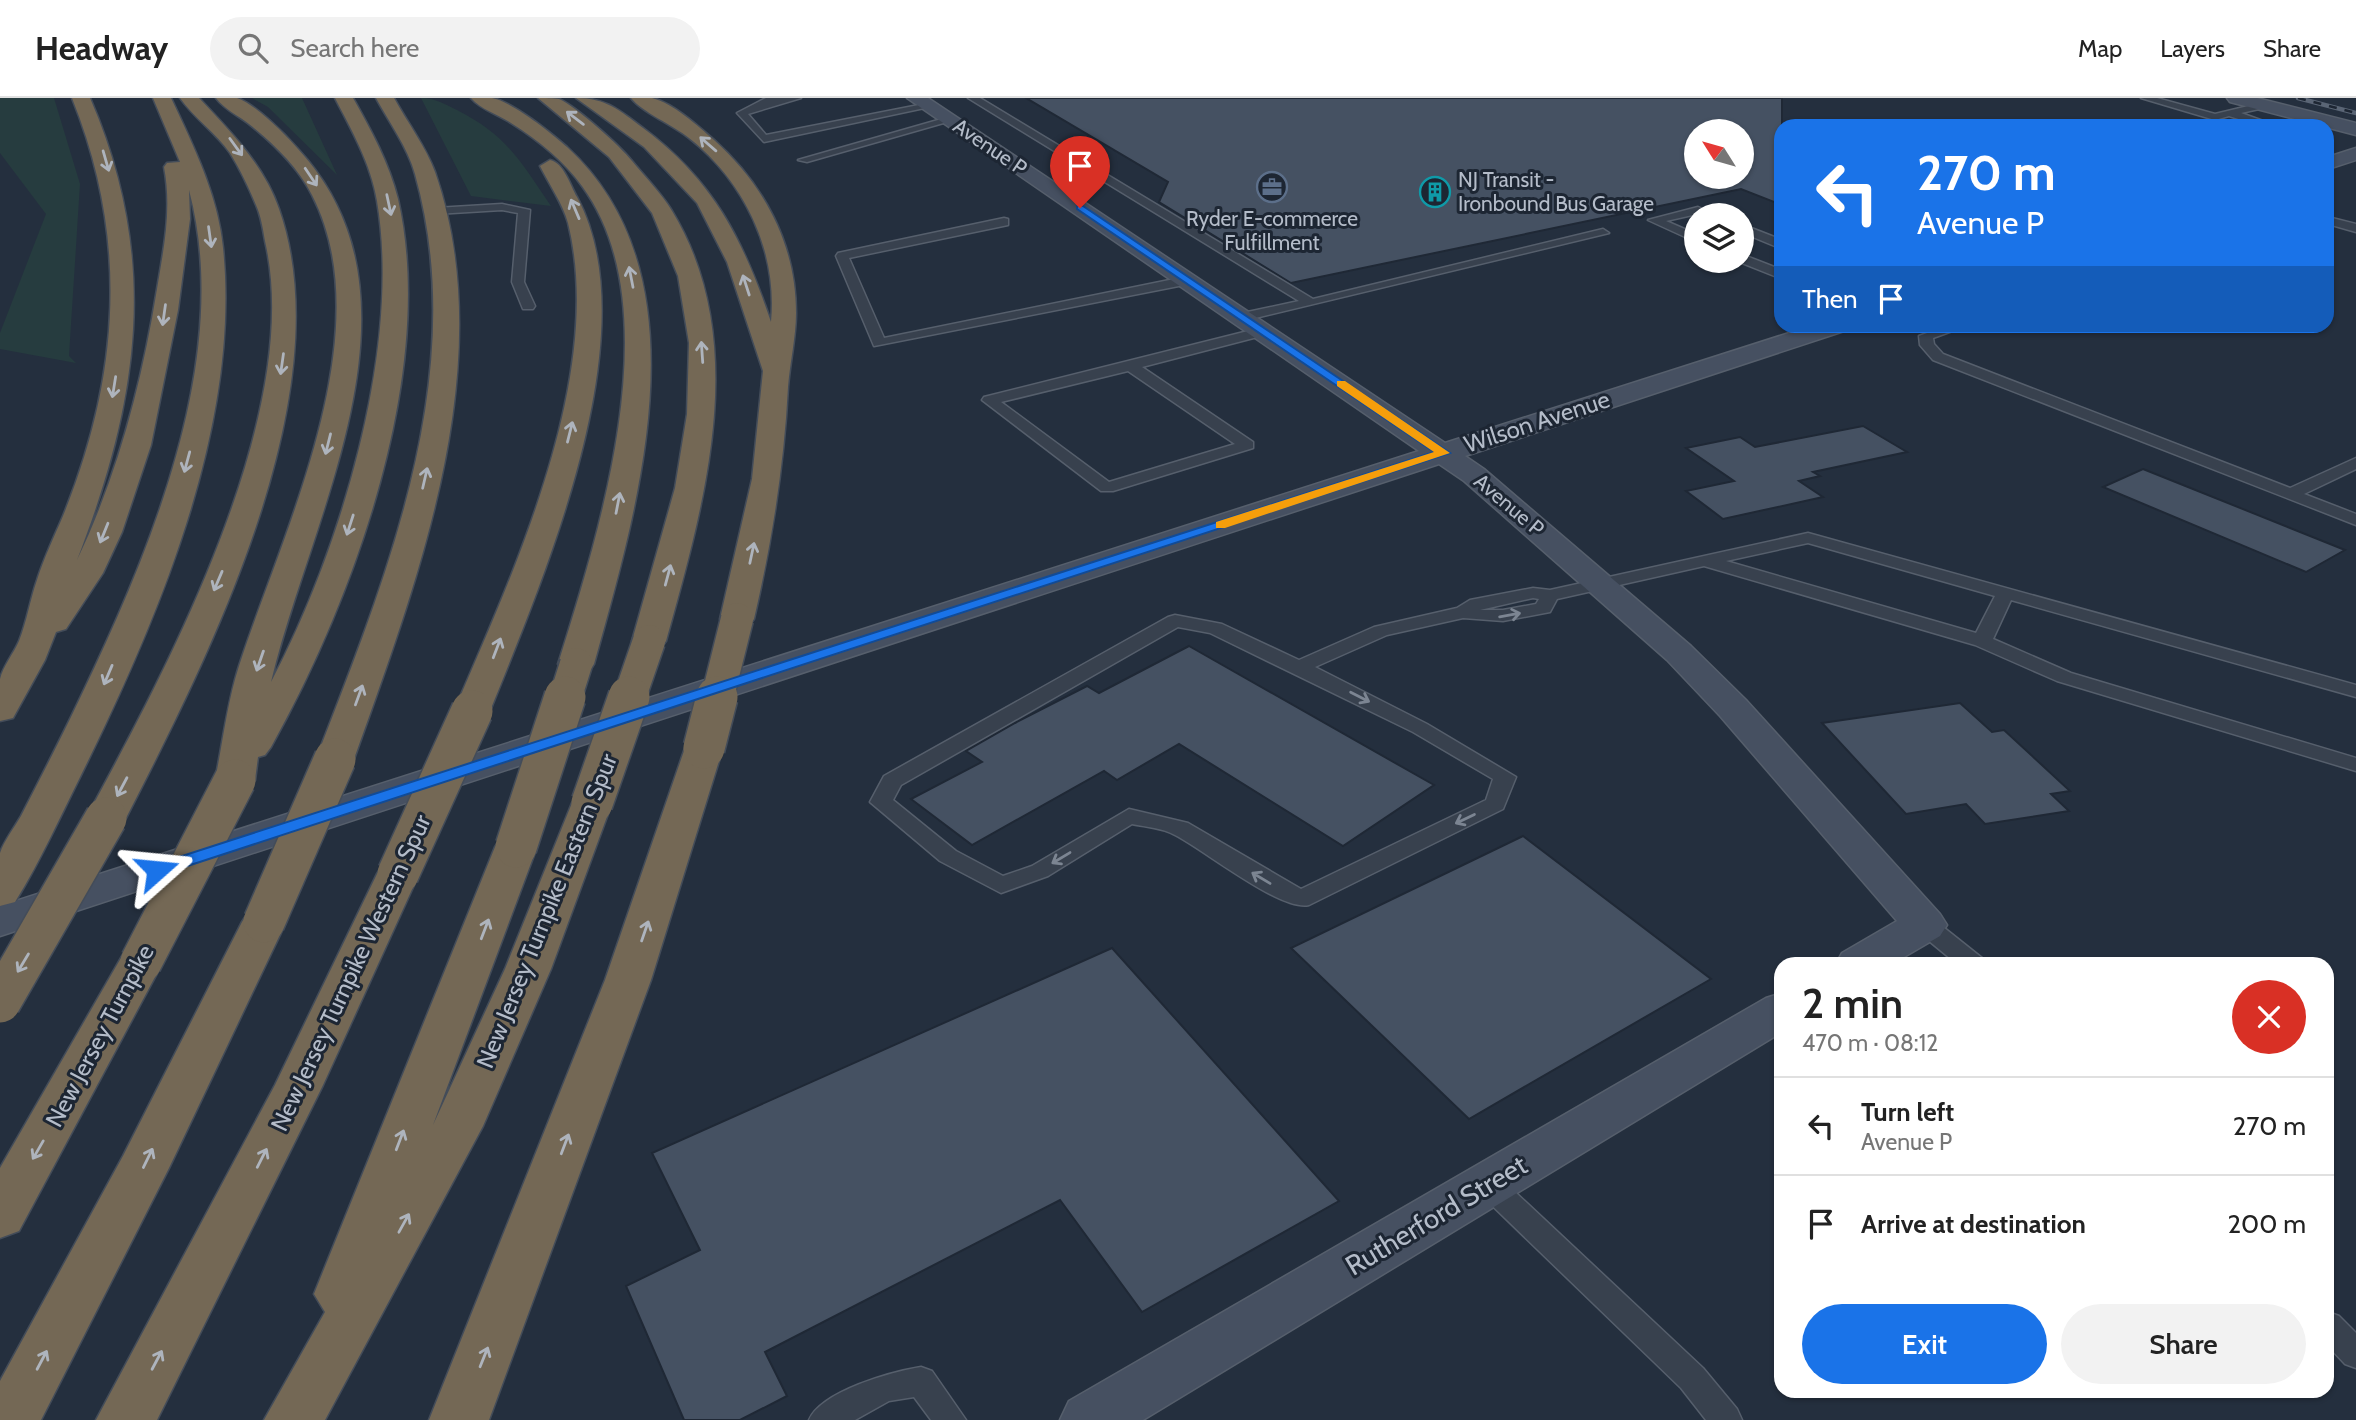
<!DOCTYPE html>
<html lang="en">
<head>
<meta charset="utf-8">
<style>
	:root { --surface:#fff; --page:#f2f2f2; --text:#222; --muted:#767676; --line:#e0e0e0; --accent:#1a73e8 }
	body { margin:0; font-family:Cabin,sans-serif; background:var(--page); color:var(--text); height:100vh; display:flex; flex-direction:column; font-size:26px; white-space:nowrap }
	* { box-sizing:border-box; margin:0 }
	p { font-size:23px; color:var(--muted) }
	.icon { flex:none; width:38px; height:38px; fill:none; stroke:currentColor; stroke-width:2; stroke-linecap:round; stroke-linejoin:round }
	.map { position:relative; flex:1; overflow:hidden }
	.drawer { position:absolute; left:1774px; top:859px; width:560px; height:441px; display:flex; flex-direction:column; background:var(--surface); border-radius:21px; box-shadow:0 2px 5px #0004 }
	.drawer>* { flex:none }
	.top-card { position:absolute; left:1774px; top:21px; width:560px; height:214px; border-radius:21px; box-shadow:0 2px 5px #0004; background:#1a73e8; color:#fff; overflow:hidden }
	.needle { width:46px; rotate:307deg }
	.fabs { position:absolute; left:1684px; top:21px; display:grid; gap:14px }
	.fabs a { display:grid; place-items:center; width:70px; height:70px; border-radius:50%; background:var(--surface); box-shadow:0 2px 5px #0004; font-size:35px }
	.pin { position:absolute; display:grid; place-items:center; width:60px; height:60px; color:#fff; margin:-72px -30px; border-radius:50% 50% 50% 0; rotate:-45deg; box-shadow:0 0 7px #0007 }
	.pin .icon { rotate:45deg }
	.me { position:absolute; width:77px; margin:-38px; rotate:72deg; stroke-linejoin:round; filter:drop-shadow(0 0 5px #0008) }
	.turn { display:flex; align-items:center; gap:24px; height:147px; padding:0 28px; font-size:32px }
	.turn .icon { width:91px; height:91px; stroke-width:2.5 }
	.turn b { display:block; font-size:49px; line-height:60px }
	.then { display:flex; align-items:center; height:66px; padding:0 28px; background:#0003; gap:14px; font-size:26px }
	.round { display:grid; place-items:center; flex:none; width:74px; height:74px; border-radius:37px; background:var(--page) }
	.headline { display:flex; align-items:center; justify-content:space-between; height:119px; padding:0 28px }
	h1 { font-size:42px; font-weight:600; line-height:52px }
	.button { display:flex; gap:14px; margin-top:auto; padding:14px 28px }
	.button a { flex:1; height:80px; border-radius:42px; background:var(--accent); color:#fff; font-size:28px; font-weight:600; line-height:80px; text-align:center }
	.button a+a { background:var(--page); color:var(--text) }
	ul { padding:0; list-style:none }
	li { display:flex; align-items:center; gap:21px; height:98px; padding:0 28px; border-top:2px solid var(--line) }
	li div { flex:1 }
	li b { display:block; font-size:26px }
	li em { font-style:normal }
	header { display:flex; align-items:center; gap:42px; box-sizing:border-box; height:98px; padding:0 35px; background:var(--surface); border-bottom:2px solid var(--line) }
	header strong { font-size:33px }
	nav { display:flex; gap:38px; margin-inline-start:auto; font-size:24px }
	.search { width:490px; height:63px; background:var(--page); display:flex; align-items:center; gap:18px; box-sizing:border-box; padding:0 24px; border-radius:38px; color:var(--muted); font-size:26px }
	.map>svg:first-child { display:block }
</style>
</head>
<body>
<header>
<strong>Headway</strong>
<div class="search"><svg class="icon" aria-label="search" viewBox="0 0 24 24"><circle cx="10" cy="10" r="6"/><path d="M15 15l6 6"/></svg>Search here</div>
<nav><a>Map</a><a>Layers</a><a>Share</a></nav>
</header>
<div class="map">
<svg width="2356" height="1322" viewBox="0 0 2356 1322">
	<rect width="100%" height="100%" fill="#242f3e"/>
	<g fill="#263c3f">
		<polygon points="0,0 54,0 80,86 69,258 76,265 0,251 0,235 46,116 0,55"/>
		<polygon points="252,0 302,0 337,77 268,9"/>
		<path d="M421 0C435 0 444 6 457 12 508 38 520 63 551 108L471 98Z"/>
	</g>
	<g fill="#455162" stroke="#1f2835" stroke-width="2" fill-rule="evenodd">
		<path d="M1026 0H1782V107L1741 91 1291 185 1159 104 1168 84ZM1696 33H1741V79H1696Z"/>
		<polygon points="1863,328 1907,354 1813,374 1820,378 1799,383 1823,399 1723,421 1686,393 1734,383 1686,350 1740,339 1755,349"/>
		<polygon points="2143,371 2345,452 2306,474 2103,389"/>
		<polygon points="1189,548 1434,687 1343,748 1179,646 1117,682 1104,673 972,747 911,701 982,664 966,653 1015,625 1087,588 1099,595"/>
		<polygon points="1960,605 1992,634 2004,632 2070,693 2051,696 2069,713 1985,726 1966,706 1906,716 1822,625"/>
		<polygon points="1523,738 1711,881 1469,1021 1291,850"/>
		<polygon points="1112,850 1339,1103 1142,1214 1060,1102 765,1254 787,1298 740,1322 684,1322 626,1188 700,1152 652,1055"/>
	</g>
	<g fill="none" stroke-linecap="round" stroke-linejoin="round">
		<g stroke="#565f6c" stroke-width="3">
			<g id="lane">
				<polygon points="766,0 801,0 748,16 766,37 929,5 934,8 764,44 737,15"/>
				<polygon points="968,0 980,0 1313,201 1603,131 1609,135 1243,223 1238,222 1238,216 1299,203"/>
				<polygon points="2141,0 2157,0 2215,16 2265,4 2268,9 2241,15 2277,28 2261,28 2229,18 2215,22"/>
				<polygon points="945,20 954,22 807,64 798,62"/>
				<polygon points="502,106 530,112 524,184 535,208 533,211 523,211 512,184 518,115 502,112 436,116 430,113 436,110"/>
				<polygon points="1698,109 1716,117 1697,116 1666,123 1696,136 1696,144 1648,122"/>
				<polygon points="2328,119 2356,126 2356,134 2328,126"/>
				<polygon points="1004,120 1008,121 1008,127 849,160 884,240 1189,178 1195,182 1189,186 874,248 836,158 838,155"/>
				<polygon points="1741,126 1782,142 1782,151 1741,134"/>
				<polygon points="1741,156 1782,172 1782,181 1737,163 1741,163"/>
				<polygon points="1946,228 1966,228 1933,240 1934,246 1943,256 2290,390 2356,360 2356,371 2304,396 2356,416 2356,427 1933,262 1920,247 1919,238"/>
				<path d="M1264 229 1269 230V236L1142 269 1253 344V350L1113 393H1101L982 302 984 299ZM1128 273 1235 346 1109 384 1001 304Z"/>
				<path d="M1808 435 2356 587V599L2011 502 1993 541 2071 575 2356 660V673L2057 583 1975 547 1704 468 1557 501 1550 514 1503 523 1463 520 1387 537 1315 569 1427 626 1516 679 1503 711 1309 807C1281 814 1203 751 1175 737 1163 730 1146 729 1132 726L1048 778 1001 795 940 763 870 704 884 678 1168 519 1175 517 1222 526 1299 562 1374 529 1457 510 1470 502 1533 490 1550 492ZM1808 445 1995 498 1976 535 1726 463ZM1533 500 1539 501 1536 506 1503 512H1480ZM1178 529 1210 535 1413 634 1493 681 1486 702 1301 791 1188 725 1129 711 1032 768 1003 778 956 753 893 702 901 687Z"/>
				<polygon points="1925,819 1933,821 1982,860 1985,866 1957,866 1917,833 1913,827 1917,821"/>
				<polygon points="1488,1075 1498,1078 1703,1270 1737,1311 1742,1322 1706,1322 1681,1290 1478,1094 1474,1086 1478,1078"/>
				<polygon points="2328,1214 2339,1218 2356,1235 2356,1270 2345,1266 2328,1248"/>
				<path d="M921 1269 932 1273 966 1322H931L914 1299 889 1303 855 1322H809C822 1293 891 1274 921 1269Z"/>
			</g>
		</g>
		<g stroke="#565f6c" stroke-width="3">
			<g id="secondary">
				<polygon points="907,0 928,0 1445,345 1811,228 1847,228 1844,233 1465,358 1484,371 1691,548 1746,602 1940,816 1947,827 1940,838 1892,866 1836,866 1842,855 1897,823 1720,618 1667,562 1464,383 1439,366 0,838 0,808 1419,353"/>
				<polygon points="2227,0 2257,0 2356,25 2356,37 2230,4"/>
				<polygon points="2356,50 2356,62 2328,71 2328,59"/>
				<polygon points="1782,895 1782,934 1143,1322 1060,1322 1069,1303 1766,900"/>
			</g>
		</g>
		<g stroke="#434c59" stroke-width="3">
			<g id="highway">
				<path d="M72 0H90C160 162 139 302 77 462 118 376 142 285 157 191 164 149 172 111 164 69L167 65 180 64 153 0H171C193 47 218 97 223 150 241 327 158 521 81 677 60 719 40 764 15 804L0 808C0 792 0 770 0 755 4 743 14 730 21 718 38 685 55 652 71 619 145 466 235 263 189 92L190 121 178 212 151 347 122 434 103 475 66 531 56 534 45 562 13 620 0 623C0 610 0 594 0 581 3 568 14 555 19 543 27 523 30 502 37 482 44 460 54 439 63 418 120 278 129 141 72 0Z"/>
				<path d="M180 0H199C230 33 264 67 279 111 343 294 209 558 126 720L120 729 106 733 92 729 86 720C167 571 305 314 265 143 263 131 261 118 256 107 249 90 240 71 230 55 216 35 194 20 180 0Z"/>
				<path d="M216 0C222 0 232 0 237 0 255 6 285 36 298 51 437 201 309 420 271 584 340 454 402 250 377 103 371 66 352 33 335 0H353C371 32 389 65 398 101 437 273 354 500 271 649L265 657 258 659 255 682 249 690 235 694 221 690 215 682C223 644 227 605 239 568 282 435 383 234 312 97 298 69 274 46 249 26 239 18 224 11 216 0Z"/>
				<path d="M376 0H394C407 24 426 49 435 74 501 264 418 481 354 661L349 669 335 673 321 669 316 661C387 478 471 274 415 76 408 50 389 24 376 0Z"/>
				<path d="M471 0C478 0 486 0 492 0 513 4 551 35 567 49 708 178 638 408 594 566L589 574 576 577 563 574 558 566C599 435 672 210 582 88 564 63 538 42 511 25 499 17 480 11 471 0Z"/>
				<path d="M538 0C544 0 554 0 559 1 577 9 620 48 632 63 645 79 661 95 672 113 752 245 704 406 666 543L661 550 649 553 637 550 632 543 675 390 687 316 689 245 678 178 652 115 609 59Z"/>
				<path d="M576 0C606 0 619 12 643 30 714 83 743 142 771 224 778 153 744 83 689 40 673 27 642 14 631 0 638 0 646 0 652 0 673 5 698 28 714 42 764 87 796 146 796 215 796 239 790 264 788 289 784 368 772 443 754 521L749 528 737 531 725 528 720 521 752 381 763 273 727 164 697 105 644 49Z"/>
				<path d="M550 62C564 65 570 87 577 99 650 235 543 480 490 613L485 621 472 624 459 621 454 613C513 475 606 277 568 125 563 106 549 86 540 68Z"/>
				<polygon points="704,639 717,642 723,650 651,882 489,1322 429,1322 605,882 685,650 691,642"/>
				<polygon points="592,693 606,696 612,705 551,871 483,1028 325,1322 264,1322 325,1214 314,1196 495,749 501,740 516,736 531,740 537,749 433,1027 505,871 572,705 578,696"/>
				<polygon points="398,762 413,766 419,776 323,987 157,1322 96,1322 275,987 377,776 383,766"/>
				<polygon points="264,809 279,813 286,824 169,1070 41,1322 0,1322 0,1283 123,1058 242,824 249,813"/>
				<polygon points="141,848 157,853 163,864 19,1133 0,1140 0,1070 125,853"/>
			</g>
		</g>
		<use href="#lane" fill="#38414e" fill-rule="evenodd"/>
		<use href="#secondary" fill="#465061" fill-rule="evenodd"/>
		<use href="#highway" fill="#746855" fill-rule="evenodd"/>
		<g stroke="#5a6575" stroke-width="4.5">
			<polyline id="rail" points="2298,0 2356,15"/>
		</g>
		<use href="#rail" stroke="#1d2633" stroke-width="2.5" stroke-dasharray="8" stroke-linecap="butt"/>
		<g stroke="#434c59" stroke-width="35" stroke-linecap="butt">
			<g id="highway-bridge-far1">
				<polyline points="565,601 576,566"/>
				<polyline points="629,601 649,543"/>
				<polyline points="717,601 737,521"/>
			</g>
		</g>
		<g stroke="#434c59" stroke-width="44" stroke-linecap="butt">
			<g id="highway-bridge">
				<polyline points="704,650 717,599"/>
				<polyline points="592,705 629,599"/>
				<polyline points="516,749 565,599"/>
				<polyline points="398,776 472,613"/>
				<polyline points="264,824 335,661"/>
				<polyline points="141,864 235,682"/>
				<polyline points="0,904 106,720"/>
			</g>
		</g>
		<use href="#highway-bridge-far1" stroke="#746855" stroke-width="32"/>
		<use href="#highway-bridge" stroke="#746855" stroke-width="41"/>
	</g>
	<defs><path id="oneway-shaft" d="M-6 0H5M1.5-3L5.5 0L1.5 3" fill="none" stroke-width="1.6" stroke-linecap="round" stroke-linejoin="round" transform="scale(1.75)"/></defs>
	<g stroke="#aeb4bd">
		<use href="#oneway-shaft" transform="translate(575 20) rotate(-143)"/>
		<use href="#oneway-shaft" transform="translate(708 46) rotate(-139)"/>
		<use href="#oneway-shaft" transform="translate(236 49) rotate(54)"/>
		<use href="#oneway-shaft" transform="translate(106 63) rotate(74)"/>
		<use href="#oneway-shaft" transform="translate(311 79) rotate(56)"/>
		<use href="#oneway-shaft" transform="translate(389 107) rotate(78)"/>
		<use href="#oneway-shaft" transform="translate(575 111) rotate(-113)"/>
		<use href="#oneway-shaft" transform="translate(210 139) rotate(82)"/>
		<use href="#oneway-shaft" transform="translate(631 179) rotate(-101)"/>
		<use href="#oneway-shaft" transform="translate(746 187) rotate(-108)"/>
		<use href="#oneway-shaft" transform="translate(164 217) rotate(98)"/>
		<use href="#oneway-shaft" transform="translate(702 254) rotate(-94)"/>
		<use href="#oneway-shaft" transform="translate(282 266) rotate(98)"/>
		<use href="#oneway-shaft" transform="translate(114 289) rotate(99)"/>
		<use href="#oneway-shaft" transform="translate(570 334) rotate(-76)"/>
		<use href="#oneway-shaft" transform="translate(328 346) rotate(104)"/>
		<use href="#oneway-shaft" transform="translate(187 364) rotate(105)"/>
		<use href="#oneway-shaft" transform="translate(425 380) rotate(-77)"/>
		<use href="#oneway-shaft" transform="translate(618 405) rotate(-79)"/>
		<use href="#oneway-shaft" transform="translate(350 427) rotate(108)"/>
		<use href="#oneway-shaft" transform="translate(104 435) rotate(112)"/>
		<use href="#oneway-shaft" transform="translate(752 455) rotate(-78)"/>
		<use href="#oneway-shaft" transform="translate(668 477) rotate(-75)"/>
		<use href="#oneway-shaft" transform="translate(218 483) rotate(113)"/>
		<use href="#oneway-shaft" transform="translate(497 550) rotate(-69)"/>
		<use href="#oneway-shaft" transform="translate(260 563) rotate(109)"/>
		<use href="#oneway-shaft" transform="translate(108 577) rotate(113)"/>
		<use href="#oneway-shaft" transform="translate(359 597) rotate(-70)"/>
		<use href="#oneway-shaft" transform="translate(122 689) rotate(118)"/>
		<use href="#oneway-shaft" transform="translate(485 831) rotate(-69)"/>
		<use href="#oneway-shaft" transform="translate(645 833) rotate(-71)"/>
		<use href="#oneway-shaft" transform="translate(23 865) rotate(121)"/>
		<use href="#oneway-shaft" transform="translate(400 1042) rotate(-69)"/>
		<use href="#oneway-shaft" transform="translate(565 1046) rotate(-69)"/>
		<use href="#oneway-shaft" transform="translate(38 1052) rotate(120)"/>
		<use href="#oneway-shaft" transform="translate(148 1060) rotate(-64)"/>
		<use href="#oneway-shaft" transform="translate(262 1060) rotate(-63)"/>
		<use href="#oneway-shaft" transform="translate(404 1125) rotate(-61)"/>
		<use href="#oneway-shaft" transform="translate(484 1259) rotate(-68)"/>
		<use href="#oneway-shaft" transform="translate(42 1262) rotate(-62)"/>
		<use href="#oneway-shaft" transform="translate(157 1262) rotate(-62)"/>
	</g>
	<g stroke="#7c8592">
		<use href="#oneway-shaft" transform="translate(1510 517) rotate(-10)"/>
		<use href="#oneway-shaft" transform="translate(1360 599) rotate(27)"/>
		<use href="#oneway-shaft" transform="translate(1465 721) rotate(154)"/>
		<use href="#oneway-shaft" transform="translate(1061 760) rotate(149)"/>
		<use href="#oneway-shaft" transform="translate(1261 780) rotate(-149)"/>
	</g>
	<polygon fill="#1a73e8" stroke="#114b97" stroke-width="2" points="1077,108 1083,108 1450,355 163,776 151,776 149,772 151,768 1434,354 1077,111"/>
	<polygon fill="#f59e0b" points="1337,283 1345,283 1450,355 1225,430 1216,430 1216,424 1434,354 1337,288"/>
	<defs>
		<g id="office-ring" transform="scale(1.575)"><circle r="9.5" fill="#1d2633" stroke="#5c6f8a" stroke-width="1.5"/><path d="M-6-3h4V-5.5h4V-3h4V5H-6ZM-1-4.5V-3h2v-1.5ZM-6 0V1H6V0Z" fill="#5c6f8a"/></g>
		<g id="building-ring" transform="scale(1.575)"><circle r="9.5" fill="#1d2633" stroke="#0f9aa8" stroke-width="1.5"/><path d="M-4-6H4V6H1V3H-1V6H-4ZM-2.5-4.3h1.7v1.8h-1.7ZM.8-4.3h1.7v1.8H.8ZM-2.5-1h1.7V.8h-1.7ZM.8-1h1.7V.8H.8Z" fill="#0f9aa8"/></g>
	</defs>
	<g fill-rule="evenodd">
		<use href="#office-ring" x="1272" y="89"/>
		<use href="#building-ring" x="1435" y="94"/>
	</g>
	<g text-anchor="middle" stroke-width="6" stroke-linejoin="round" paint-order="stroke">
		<g font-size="21" fill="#b4bcc9" stroke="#1d2633">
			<text transform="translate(990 49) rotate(34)" y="7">Avenue P</text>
			<text transform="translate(1509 407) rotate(40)" y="7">Avenue P</text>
		</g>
		<g font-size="21" fill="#b4bcc9" stroke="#1d2633" text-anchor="start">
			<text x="1458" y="89">NJ Transit -<tspan x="1458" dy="24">Ironbound Bus Garage</tspan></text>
			<text x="1272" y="128" text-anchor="middle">Ryder E-commerce<tspan x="1272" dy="24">Fulfillment</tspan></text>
		</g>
		<g font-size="24" fill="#b4bcc9" stroke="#1d2633">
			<text transform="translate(1537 324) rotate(-18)" y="8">Wilson Avenue</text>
			<text transform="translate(547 813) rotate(-68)" y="8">New Jersey Turnpike Eastern Spur</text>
			<text transform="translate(351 875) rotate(-65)" y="8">New Jersey Turnpike Western Spur</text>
			<text transform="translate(100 938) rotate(-62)" y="8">New Jersey Turnpike</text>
		</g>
		<g font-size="28" fill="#b4bcc9" stroke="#1d2633">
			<text transform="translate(1436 1117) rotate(-31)" y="10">Rutherford Street</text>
		</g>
	</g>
</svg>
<div class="fabs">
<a><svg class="needle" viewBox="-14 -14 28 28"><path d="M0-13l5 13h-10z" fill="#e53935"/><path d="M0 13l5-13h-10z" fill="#767676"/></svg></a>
<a><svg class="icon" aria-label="layers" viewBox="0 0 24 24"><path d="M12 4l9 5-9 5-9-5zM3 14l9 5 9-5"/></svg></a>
</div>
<div class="pin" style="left:1080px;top:110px;background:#d93025"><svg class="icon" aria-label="arrive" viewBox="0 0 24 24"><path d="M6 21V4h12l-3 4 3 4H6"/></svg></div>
<svg class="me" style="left:157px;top:772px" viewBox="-20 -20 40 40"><path d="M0-17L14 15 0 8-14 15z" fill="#1a73e8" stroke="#fff" stroke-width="4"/></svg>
<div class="top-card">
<div class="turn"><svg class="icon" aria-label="left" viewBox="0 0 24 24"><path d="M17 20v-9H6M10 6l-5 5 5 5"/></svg><div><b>270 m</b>Avenue P</div></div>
<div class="then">Then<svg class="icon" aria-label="arrive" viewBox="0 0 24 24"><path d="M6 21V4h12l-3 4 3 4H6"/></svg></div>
</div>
<section class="drawer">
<div class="headline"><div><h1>2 min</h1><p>470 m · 08:12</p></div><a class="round" style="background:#d93025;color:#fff"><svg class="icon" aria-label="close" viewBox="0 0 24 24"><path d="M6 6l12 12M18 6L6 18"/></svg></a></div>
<ul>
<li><svg class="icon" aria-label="left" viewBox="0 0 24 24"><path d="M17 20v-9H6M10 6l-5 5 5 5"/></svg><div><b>Turn left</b><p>Avenue P</p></div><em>270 m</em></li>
<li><svg class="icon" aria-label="arrive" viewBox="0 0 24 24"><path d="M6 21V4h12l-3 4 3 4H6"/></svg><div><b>Arrive at destination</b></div><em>200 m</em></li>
</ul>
<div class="button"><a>Exit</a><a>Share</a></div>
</section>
</div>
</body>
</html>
